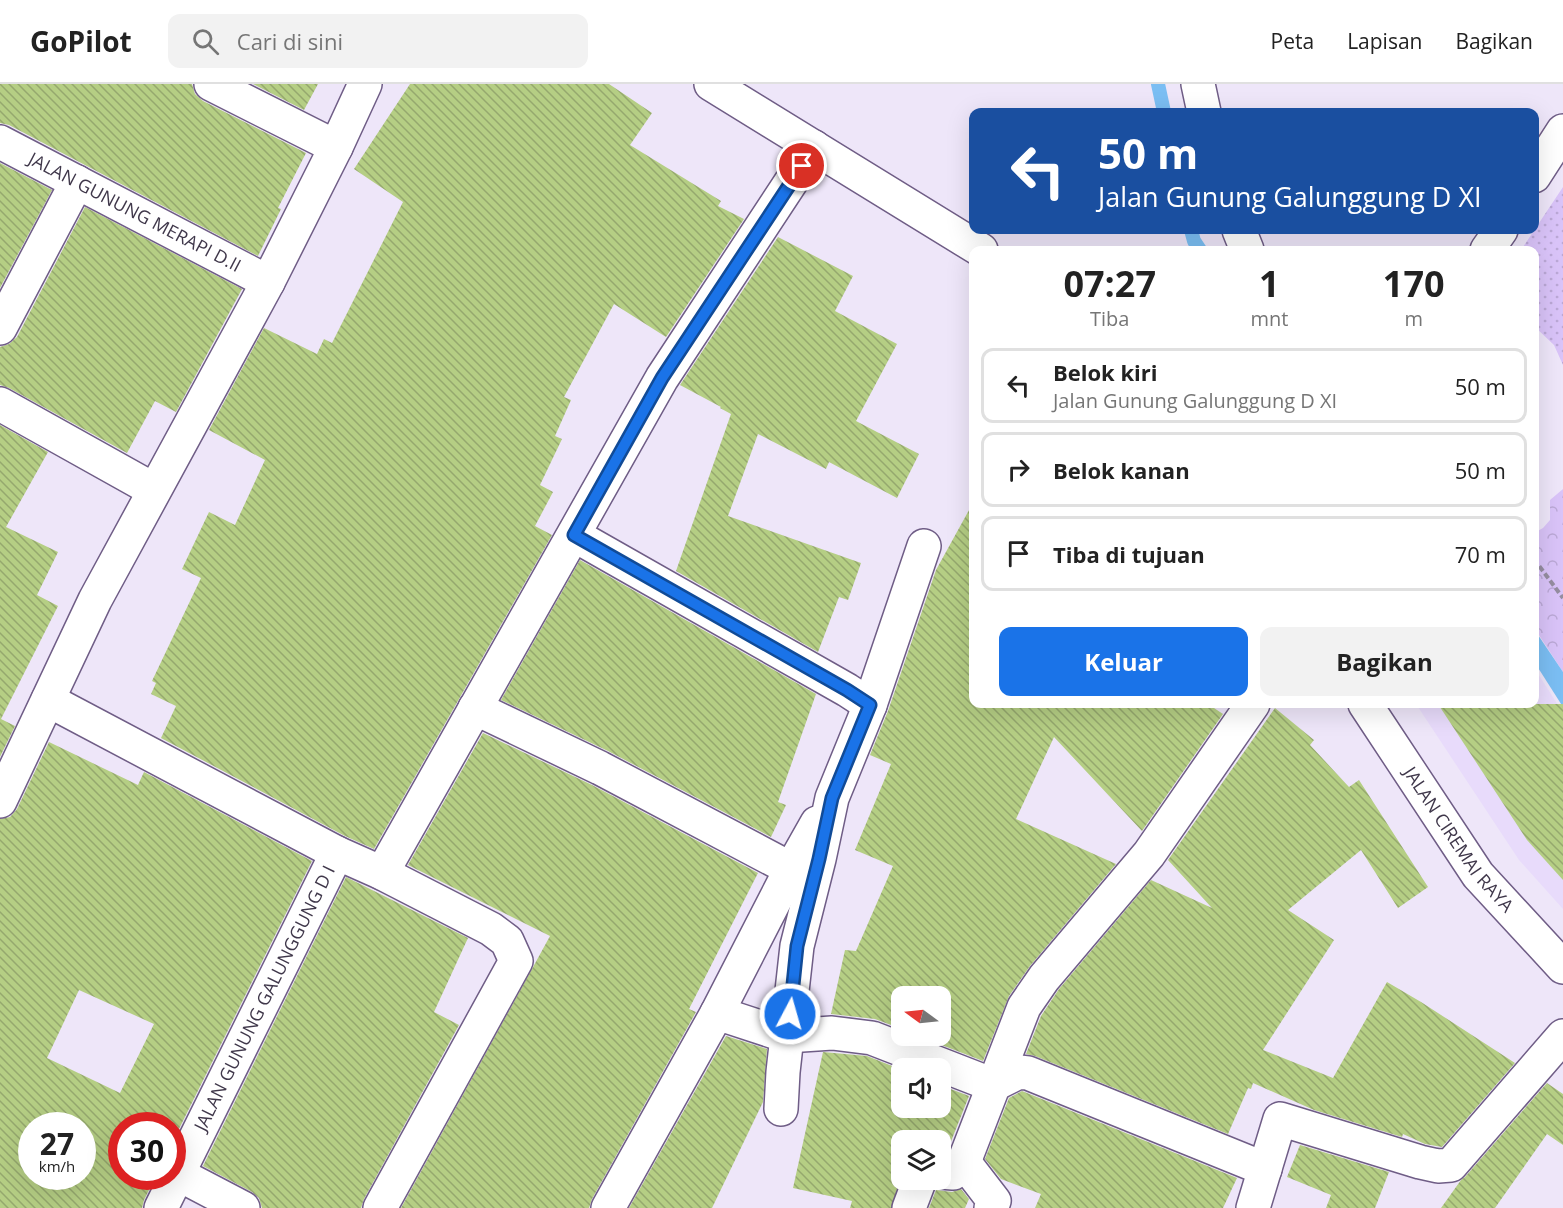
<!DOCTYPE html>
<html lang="id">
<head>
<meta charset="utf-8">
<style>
	:root { --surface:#fff; --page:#f2f2f2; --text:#222; --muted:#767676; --line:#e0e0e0; --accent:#1a73e8 }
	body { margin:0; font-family:"Open Sans",sans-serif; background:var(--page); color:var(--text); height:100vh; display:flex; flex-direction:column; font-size:22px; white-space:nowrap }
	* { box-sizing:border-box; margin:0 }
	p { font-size:20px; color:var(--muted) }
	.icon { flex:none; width:33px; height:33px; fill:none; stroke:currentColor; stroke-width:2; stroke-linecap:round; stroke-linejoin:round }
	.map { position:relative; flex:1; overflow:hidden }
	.panel { position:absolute; left:969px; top:162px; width:570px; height:462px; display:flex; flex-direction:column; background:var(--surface); border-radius:12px; box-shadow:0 6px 24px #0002 }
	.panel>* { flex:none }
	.hud { position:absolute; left:969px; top:24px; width:570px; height:126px; border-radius:12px; box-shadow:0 6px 24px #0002; background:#1a4fa0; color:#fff; overflow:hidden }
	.needle { width:39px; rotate:285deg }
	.controls { position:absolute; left:891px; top:902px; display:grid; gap:12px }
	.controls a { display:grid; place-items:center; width:60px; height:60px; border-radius:12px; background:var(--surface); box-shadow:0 6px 24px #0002; font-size:30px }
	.speed { position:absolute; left:18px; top:1028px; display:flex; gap:12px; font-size:30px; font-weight:700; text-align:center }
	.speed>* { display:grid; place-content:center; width:78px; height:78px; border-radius:50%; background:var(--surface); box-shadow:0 6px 24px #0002; line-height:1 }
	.speed small { font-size:15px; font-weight:400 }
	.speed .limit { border:9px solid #d22; background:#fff; color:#111 }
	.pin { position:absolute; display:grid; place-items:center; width:51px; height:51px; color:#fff; margin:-26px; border:3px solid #fff; border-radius:50%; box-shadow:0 2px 6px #0007 }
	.me { position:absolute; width:66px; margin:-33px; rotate:6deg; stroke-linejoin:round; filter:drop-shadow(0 0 4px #0008) }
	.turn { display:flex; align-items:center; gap:21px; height:126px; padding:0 30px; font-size:27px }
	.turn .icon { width:78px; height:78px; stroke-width:2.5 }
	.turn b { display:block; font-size:42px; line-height:51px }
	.eta { display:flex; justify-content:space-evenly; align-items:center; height:102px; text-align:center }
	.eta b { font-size:36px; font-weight:700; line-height:42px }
	.primary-button { display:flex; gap:12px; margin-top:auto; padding:12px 30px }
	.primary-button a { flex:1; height:69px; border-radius:12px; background:var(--accent); color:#fff; font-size:24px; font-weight:700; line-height:69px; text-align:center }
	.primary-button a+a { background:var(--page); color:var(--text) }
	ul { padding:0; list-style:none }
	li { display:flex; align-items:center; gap:18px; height:75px; margin:0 12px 9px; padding:0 18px; border:3px solid var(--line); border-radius:12px }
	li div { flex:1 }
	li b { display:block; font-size:22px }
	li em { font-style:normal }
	header { display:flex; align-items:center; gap:36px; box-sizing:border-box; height:84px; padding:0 30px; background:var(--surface); border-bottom:2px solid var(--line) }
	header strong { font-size:28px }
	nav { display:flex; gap:33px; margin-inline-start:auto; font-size:21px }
	.search { width:420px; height:54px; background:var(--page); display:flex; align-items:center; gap:15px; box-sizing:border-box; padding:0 21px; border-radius:12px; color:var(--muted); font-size:22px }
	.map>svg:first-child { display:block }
</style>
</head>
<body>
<header>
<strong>GoPilot</strong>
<div class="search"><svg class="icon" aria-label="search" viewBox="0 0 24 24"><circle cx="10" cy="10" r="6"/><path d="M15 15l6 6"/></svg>Cari di sini</div>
<nav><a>Peta</a><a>Lapisan</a><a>Bagikan</a></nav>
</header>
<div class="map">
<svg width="1563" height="1124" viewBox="0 0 1563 1124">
	<defs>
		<pattern id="grass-dots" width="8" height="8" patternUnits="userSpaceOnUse" patternTransform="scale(1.5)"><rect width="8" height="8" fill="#d9c3f8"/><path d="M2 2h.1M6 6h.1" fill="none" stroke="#bba8d6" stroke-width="1.8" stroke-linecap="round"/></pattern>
		<pattern id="forest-crowns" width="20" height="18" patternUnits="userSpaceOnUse" patternTransform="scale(1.5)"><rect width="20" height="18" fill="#d9c3f8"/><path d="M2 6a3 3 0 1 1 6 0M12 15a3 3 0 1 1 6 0" fill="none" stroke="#bba8d6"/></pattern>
		<pattern id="building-back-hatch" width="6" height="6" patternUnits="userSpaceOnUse" patternTransform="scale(1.5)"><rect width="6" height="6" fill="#b5ce84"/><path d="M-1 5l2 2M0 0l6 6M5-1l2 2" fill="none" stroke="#95a86e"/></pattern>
	</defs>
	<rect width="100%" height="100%" fill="#eee6f9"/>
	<polygon fill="#e8dbfb" points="1535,585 1563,629 1563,825 1519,776 1416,620 1534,620"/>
	<polygon fill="url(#grass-dots)" points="1563,103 1563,281 1554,261 1535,243 1534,166 1521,166"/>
	<polygon fill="url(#forest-crowns)" points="1563,405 1563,588 1535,545 1534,449 1543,444 1550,436 1550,416"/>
	<polygon fill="#7bbef3" points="1534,545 1563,588 1563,623 1535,579"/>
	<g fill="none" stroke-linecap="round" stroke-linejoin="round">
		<g stroke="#7bbef3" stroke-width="14">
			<polyline points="1158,0 1164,28"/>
			<polyline points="1191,146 1194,157 1200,166"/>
		</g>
	</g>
	<g fill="url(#building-back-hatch)" fill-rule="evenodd">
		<polygon points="0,0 192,0 195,10 203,17 306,69 278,124 281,125 258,172 9,41 0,39"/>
		<polygon points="253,0 318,0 304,26"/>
		<polygon points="410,0 609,0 652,29 630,61 721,117 718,122 744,135 666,253 614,220 564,313 571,316 555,352 562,355 540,401 553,408 535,442 552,451 374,765 345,752 161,654 176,622 151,610 156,599 152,597 201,494 182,485 209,428 235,441 265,376 209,346 264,244 317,270 324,255 332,259 403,118 354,85"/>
		<polygon points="0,79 52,106 0,204"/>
		<polygon points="85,123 242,205 176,328 155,317 127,369 9,304 0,301 0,263 9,260 17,253"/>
		<polygon points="778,153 853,192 835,227 897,260 856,337 919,370 897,414 829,378 826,385 758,350 728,432 861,479 848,516 839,513 818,568 676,487 731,330 720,324 721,323 680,301"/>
		<polygon points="0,341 48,368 6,443 58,468 37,511 58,522 1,635 15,642 0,673"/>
		<polygon points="974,417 974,620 1208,620 1223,630 1142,747 1054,653 1016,735 1116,780 1030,882 1009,912 983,977 916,951 940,951 940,912 902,912 902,945 875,935 831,930 845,866 856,867 893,782 855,766 891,680 870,671 888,627 936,486"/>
		<polygon points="580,476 816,610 778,718 786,721 771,753 608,667 501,616"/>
		<polygon points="1438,620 1563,620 1563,796 1527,756"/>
		<polygon points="1275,624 1314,656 1310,661 1349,703 1359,696 1428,803 1398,824 1361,766 1288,826 1334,856 1263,966 1333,994 1387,898 1421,918 1515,979 1442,1063 1425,1060 1403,1050 1402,1053 1314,1026 1253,999 1251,1005 1248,1004 1228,1050 1035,972 1026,970 1041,932 1059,905 1151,796 1212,824 1168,776"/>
		<polygon points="483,649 592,701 758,789 689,925 696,928 592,1115 589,1124 401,1124 550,852 408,781"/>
		<path d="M49 658 138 701 144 688 312 777 172 1059V1041H122V1092H156L144 1116 142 1124H0V735L10 733 17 725ZM79 906 154 940 120 1009 47 974ZM32 1041H82V1092H32Z"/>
		<polygon points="346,793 468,854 434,928 459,941 364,1115 361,1124 262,1124 259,1114 252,1108 203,1082"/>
		<polygon points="726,952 767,965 763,1018 712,1124 629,1124"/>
		<polygon points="823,968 867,972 902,986 902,1023 940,1023 940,1001 969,1012 946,1070 940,1069 940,1056 902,1056 902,1091 891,1124 850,1124 852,1117 793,1104"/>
		<polygon points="1547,999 1563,1010 1563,1061 1547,1050 1495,1124 1441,1124 1461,1096 1465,1093"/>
		<polygon points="1022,1007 1237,1094 1223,1124 1035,1124 1041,1110 1001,1095 985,1075 1009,1014"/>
		<polygon points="1300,1061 1389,1088 1375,1124 1326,1124 1331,1111 1287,1093"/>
		<polygon points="961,1105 969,1115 965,1124 929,1124 936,1106 952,1108"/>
	</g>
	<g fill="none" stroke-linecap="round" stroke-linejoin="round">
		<g stroke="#6f5d86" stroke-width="36">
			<g id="minor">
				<polyline points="211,0 336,63"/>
				<polyline points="711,0 981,166"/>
				<polyline points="1198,0 1204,28"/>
				<path id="s1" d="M0 58 268 198"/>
				<polyline points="1534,92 1563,47"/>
				<polyline points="1239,146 1247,166"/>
				<polyline points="1487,166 1501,146"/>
				<polyline points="0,244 77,98"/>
				<polyline points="0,320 154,406"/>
				<polyline points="574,451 847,606 870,621"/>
				<polyline points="48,616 337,769 382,789 491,845 507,857 516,877 380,1124"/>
				<path id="s2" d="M1365 620 1478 791 1563 883"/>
				<polyline points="475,624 600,684 791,785"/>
				<polyline points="0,717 95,516 268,198 336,63 365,0"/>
				<polyline points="382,789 662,294 814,63"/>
				<polyline points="717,929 787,952 832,949 872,954 993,1001 1019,988 1028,989 1265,1085"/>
				<polyline points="781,1025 783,988 797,862 819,775 832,714 870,621 924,462"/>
				<polyline points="964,1078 994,1117 991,1124"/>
				<polyline points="940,1088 953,1089 964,1078 1024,923 1044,894 1149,770 1253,620"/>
				<polyline points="178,1090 243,1124"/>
				<path id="s3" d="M161 1124 337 769"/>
				<polyline points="608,1124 717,929 791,785 817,739"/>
				<polyline points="909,1124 920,1095"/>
				<polyline points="1253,1124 1280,1035 1420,1078 1438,1082 1451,1081 1563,952"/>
			</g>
		</g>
		<polyline stroke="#958da0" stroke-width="4" stroke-dasharray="6 3" stroke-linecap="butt" points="1534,475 1563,514"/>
		<use href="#minor" stroke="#fff" stroke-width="33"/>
	</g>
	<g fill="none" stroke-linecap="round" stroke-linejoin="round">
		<g stroke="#114b97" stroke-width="15">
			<polyline id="route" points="790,930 797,862 819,775 832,714 870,621 847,606 574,451 662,294 802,82"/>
		</g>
		<use href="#route" stroke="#1a73e8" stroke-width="10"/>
	</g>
	<g text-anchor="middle" stroke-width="5" stroke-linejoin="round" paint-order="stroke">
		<g font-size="18" fill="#40384b" stroke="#f9f5ff">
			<text dy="6" stroke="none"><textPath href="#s1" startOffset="152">JALAN GUNUNG MERAPI D.II</textPath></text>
			<text dy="6" stroke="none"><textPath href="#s2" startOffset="165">JALAN CIREMAI RAYA</textPath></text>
			<text dy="6" stroke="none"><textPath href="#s3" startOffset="234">JALAN GUNUNG GALUNGGUNG D I</textPath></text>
		</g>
	</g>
</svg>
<div class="controls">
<a><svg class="needle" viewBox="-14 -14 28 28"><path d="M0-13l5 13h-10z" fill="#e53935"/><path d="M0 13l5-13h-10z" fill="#767676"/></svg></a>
<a><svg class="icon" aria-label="sound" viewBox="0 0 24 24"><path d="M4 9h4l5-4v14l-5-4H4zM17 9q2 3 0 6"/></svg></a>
<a><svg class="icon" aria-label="layers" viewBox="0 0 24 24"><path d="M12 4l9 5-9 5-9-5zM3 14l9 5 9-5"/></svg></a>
</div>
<div class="speed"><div>27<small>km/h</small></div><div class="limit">30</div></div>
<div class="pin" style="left:802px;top:82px;background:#d93025"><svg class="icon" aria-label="arrive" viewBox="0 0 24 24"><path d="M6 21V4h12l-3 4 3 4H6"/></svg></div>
<svg class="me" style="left:790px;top:930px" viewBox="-20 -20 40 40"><circle r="17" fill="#1a73e8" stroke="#fff" stroke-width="3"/><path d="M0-11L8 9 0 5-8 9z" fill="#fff"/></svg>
<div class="hud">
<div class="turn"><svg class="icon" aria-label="left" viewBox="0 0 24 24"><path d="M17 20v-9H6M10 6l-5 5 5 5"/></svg><div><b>50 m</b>Jalan Gunung Galunggung D XI</div></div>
</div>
<section class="panel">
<div class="eta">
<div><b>07:27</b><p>Tiba</p></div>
<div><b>1</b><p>mnt</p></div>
<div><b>170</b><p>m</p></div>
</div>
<ul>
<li><svg class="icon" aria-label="left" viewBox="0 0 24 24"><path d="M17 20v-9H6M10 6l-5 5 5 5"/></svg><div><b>Belok kiri</b><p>Jalan Gunung Galunggung D XI</p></div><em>50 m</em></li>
<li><svg class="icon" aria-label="right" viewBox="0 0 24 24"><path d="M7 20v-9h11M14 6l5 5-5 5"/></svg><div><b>Belok kanan</b></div><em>50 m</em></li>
<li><svg class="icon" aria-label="arrive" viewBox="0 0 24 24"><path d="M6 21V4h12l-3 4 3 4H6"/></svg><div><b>Tiba di tujuan</b></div><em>70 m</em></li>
</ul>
<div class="primary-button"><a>Keluar</a><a>Bagikan</a></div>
</section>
</div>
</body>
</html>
